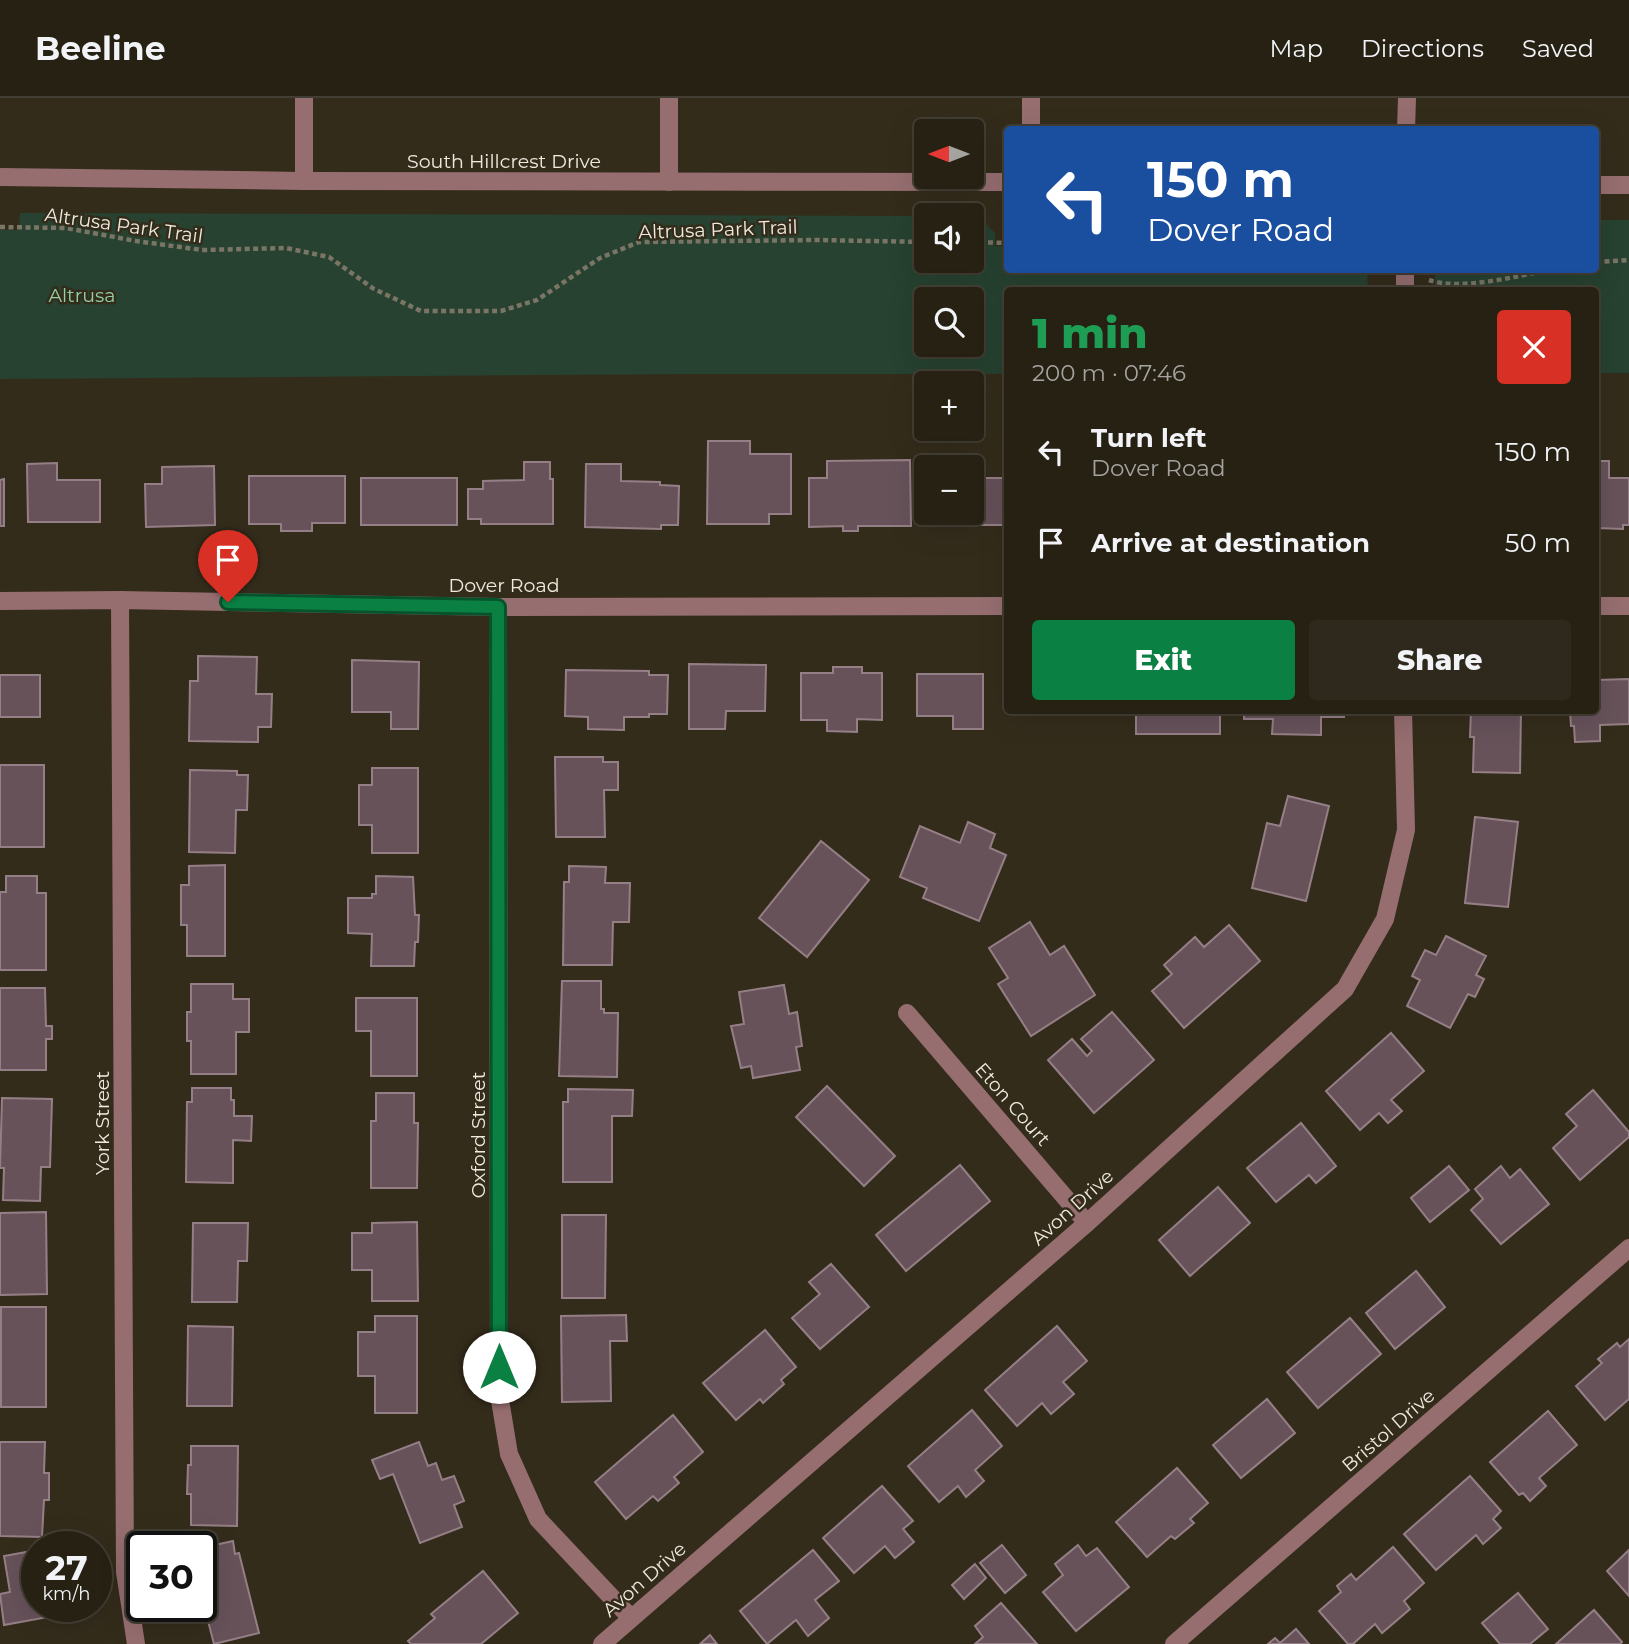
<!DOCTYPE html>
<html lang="en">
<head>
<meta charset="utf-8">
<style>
	:root { --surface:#272114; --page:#2f291d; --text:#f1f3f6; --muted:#a4a3a0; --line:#433e34; --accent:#0b8043 }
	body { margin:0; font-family:Montserrat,sans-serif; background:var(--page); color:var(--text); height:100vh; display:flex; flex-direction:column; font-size:26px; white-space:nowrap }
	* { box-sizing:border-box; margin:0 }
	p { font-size:23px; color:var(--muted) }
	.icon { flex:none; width:38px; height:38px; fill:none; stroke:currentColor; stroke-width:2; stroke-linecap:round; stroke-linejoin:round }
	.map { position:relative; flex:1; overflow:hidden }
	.side { position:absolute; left:1004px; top:189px; width:595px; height:427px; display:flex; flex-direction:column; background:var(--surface); border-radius:7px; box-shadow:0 7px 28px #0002,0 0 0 2px var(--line) }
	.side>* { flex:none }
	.guide { position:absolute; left:1004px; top:28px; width:595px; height:147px; border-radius:7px; box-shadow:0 7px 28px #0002,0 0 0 2px var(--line); background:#1a4fa0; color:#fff; overflow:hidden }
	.needle { width:46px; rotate:270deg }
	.controls { position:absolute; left:914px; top:21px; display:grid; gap:14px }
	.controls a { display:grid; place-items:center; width:70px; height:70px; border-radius:7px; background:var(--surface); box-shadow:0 7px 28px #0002,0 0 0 2px var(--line); font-size:35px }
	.speed { position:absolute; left:21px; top:1433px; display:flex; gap:14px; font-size:35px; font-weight:700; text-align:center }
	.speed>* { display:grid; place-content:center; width:91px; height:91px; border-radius:50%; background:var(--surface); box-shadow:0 7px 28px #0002,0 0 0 2px var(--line); line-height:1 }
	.speed small { font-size:18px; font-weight:400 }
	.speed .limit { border:4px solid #111; border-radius:10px; background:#fff; color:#111 }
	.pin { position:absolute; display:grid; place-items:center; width:60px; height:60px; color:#fff; margin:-72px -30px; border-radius:50% 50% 50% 0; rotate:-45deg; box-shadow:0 0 7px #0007 }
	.pin .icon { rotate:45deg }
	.me { position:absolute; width:77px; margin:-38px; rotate:0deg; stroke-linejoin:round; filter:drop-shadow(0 0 5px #0008) }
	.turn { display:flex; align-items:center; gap:24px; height:147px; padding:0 28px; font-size:32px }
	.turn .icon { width:91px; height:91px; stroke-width:2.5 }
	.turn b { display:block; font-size:49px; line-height:60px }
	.round { display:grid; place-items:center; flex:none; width:74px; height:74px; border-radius:7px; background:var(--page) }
	.summary { display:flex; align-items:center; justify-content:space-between; height:119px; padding:0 28px }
	h1 { font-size:42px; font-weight:800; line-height:52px; color:#1e9e55 }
	.cta { display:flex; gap:14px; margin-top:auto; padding:14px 28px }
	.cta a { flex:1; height:80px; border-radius:7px; background:var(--accent); color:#fff; font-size:28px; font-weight:800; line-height:80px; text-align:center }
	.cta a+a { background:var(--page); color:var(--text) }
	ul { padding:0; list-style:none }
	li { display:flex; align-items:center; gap:21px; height:91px; padding:0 28px }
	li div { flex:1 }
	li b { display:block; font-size:26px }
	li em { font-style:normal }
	header { display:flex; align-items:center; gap:42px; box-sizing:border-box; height:98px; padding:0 35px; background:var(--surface); border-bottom:2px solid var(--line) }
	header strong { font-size:33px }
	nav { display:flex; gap:38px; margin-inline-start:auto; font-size:24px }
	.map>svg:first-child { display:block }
</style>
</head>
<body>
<header>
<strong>Beeline</strong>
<nav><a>Map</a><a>Directions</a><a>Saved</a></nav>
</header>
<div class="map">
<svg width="1629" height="1546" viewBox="0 0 1629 1546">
	<rect width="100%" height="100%" fill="#342c1b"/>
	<g fill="#274231" fill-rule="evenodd">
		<path d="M20 115 926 118V163H971V118H979L995 135V148H1008V172H1367L1368 192H1008V276H690L0 281V132H19ZM926 201H971V247H926Z"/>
		<polygon points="1596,122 1629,122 1629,275 1596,275 1596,192 1435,192 1435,172 1596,172"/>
	</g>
	<g fill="#67525a" stroke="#957f87" stroke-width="2">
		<polygon points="708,343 750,343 750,356 791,356 791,416 769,416 769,426 707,426"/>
		<polygon points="910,362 911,428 858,428 858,433 843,433 843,428 809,429 809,380 827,380 827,363"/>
		<rect x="931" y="363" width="34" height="6"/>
		<polygon points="1596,363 1609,363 1609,380 1629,380 1629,427 1623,427 1623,431 1596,430"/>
		<polygon points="524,364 550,364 550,381 553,381 553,426 481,426 481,421 468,421 468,391 483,391 483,383 524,382"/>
		<polygon points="57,365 57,382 100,382 100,424 28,424 27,366"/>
		<polygon points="586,366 621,366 621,383 660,384 660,387 679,388 678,427 661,427 661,431 585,429"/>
		<polygon points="214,368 215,427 146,429 145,386 162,386 162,369"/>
		<polygon points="249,378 345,378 345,425 312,425 312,433 281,433 281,426 249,426"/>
		<rect x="361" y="380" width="96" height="47"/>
		<polygon points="971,380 1008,380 1008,427 931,427 931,415 971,415"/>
		<polygon points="4,381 4,428 0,428 0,382"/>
		<polygon points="198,558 257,559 256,596 272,596 271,629 258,629 258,644 189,643 190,583 198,583"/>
		<polygon points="352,562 419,564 418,631 391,631 391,614 352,614"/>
		<polygon points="689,566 766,567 765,613 726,613 725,631 689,631"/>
		<polygon points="833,569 862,569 862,575 882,575 882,622 857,621 857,634 827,633 827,622 801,622 801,575 833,575"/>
		<polygon points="566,572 649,573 649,577 668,577 667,616 649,616 649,619 624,619 624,632 588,631 588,619 565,618"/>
		<polygon points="917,576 983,576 983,631 953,631 953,618 917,618"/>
		<rect x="0" y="577" width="40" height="42"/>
		<polygon points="1629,581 1629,626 1600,627 1600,643 1575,644 1574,628 1571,628 1570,612 1596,612 1596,582"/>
		<rect x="1024" y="612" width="95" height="4"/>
		<rect x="1136" y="612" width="84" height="24"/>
		<polygon points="1244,612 1344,612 1344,619 1321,619 1321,637 1272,636 1273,621 1244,621"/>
		<polygon points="1471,612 1521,612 1520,675 1473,674 1474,639 1470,639"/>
		<polygon points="555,659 603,659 603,664 618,664 618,692 604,692 605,739 556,739"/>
		<rect x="0" y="667" width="44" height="82"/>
		<polygon points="372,670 418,670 418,755 372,755 372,727 359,727 359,687 372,687"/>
		<polygon points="190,672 237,673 237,677 248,677 247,712 236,712 235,755 189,754"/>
		<polygon points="1288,698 1329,708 1306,803 1252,790 1267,725 1280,728"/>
		<polygon points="1475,719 1518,724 1508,809 1465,805"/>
		<polygon points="968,724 995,736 990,750 1006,757 979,823 923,800 927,790 900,779 920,728 960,745"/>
		<polygon points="821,743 869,782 807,859 759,820"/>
		<polygon points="225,767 225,858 187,858 187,827 181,827 181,787 189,787 189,768"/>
		<polygon points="569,768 606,769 605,785 630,785 629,824 613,824 612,867 563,867 564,784 569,784"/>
		<polygon points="6,778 37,778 37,795 46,795 46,872 0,872 0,794 6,794"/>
		<polygon points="376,778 413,779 415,817 419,817 418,844 415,844 414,868 371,868 372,836 348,835 348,800 372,800 372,796 376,796"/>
		<polygon points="1030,824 1050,857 1064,848 1095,897 1031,938 998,886 1008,880 989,850"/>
		<polygon points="1229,827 1260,863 1184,930 1152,893 1172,876 1164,867 1195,839 1204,849"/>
		<polygon points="1446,838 1486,858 1476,877 1484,881 1475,899 1468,896 1450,930 1407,908 1420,882 1412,878 1425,852 1436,857"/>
		<polygon points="562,883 601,883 601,911 604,911 604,915 618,915 617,979 559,978"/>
		<polygon points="191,886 233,886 233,901 249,901 249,934 236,934 236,976 191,976 191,943 187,943 187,914 191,914"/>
		<polygon points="784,887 789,916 797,914 802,948 796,949 800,972 753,980 751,968 741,970 731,928 744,926 739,894"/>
		<polygon points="0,890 45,890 46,928 52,928 52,941 46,941 46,972 0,972"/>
		<polygon points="356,900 417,900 417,978 371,978 371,933 356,933"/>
		<polygon points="1112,914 1154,962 1094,1015 1048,962 1072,941 1087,958 1092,953 1081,941"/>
		<polygon points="1391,935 1424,973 1391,1002 1402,1013 1388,1025 1379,1015 1360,1032 1326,993"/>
		<polygon points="827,988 895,1058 864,1088 796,1019"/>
		<polygon points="192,990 231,990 231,1002 234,1002 234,1018 252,1018 251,1043 233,1042 233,1085 186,1084 187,1004 192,1004"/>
		<polygon points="568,991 633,992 632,1018 612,1018 612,1084 563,1084 563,1004 568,1004"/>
		<polygon points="1593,992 1629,1034 1629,1039 1580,1082 1553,1050 1577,1028 1566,1016"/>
		<polygon points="376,995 414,995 414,1025 418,1025 417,1090 371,1090 371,1023 376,1023"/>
		<polygon points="2,1000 52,1001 50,1069 41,1069 40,1103 3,1102 4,1070 0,1070"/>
		<polygon points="1301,1025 1336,1068 1316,1085 1309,1077 1276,1104 1247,1070"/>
		<polygon points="960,1067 990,1103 906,1173 876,1137"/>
		<polygon points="1449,1068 1469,1092 1430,1124 1411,1100"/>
		<polygon points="1501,1068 1510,1080 1520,1071 1549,1106 1501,1146 1471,1112 1483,1101 1475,1091"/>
		<polygon points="1218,1089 1250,1125 1190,1178 1159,1142"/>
		<polygon points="46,1114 47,1196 0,1197 0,1115"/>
		<polygon points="562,1117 606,1117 605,1200 562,1200"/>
		<polygon points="417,1124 418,1203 372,1203 372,1172 352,1172 352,1135 372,1135 372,1125"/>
		<polygon points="193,1125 248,1125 247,1163 238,1163 237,1204 192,1204"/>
		<polygon points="831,1166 869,1209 820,1251 792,1220 820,1196 809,1184"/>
		<polygon points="1416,1173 1445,1209 1395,1251 1366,1215"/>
		<rect x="1" y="1209" width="45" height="100"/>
		<polygon points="626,1217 627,1243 610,1243 611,1303 562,1304 561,1218"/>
		<polygon points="375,1218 417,1218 417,1315 375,1315 375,1278 358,1278 358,1234 375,1234"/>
		<polygon points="1350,1220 1381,1256 1318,1310 1287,1274"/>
		<polygon points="188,1228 233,1229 232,1308 187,1308"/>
		<polygon points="1057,1228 1087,1263 1063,1284 1074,1296 1051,1316 1042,1305 1017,1328 985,1292"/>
		<polygon points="765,1232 796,1269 781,1282 784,1286 763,1305 760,1301 736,1322 703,1285"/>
		<polygon points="1629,1241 1629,1301 1605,1322 1576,1288 1602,1265 1598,1261 1617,1245 1620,1249"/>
		<polygon points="1267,1301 1295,1335 1241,1380 1213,1347"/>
		<polygon points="972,1312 1002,1348 975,1372 984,1383 966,1399 958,1388 939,1404 908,1368"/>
		<polygon points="1548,1313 1577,1347 1539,1380 1546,1388 1530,1403 1523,1395 1519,1397 1490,1364"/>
		<polygon points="673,1317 703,1354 674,1379 679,1385 658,1403 653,1398 626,1421 595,1384"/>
		<polygon points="0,1344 45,1344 44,1375 49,1375 49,1402 44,1402 42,1439 0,1438"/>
		<polygon points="419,1344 428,1368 436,1365 442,1382 454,1378 464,1403 454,1407 462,1429 420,1445 393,1376 380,1381 372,1362"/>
		<polygon points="191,1348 238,1348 237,1428 191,1427 191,1396 187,1396 188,1367 191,1367"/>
		<polygon points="1177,1370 1208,1405 1190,1421 1194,1425 1175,1441 1171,1438 1147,1459 1116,1424"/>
		<polygon points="1470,1378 1501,1413 1493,1421 1501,1430 1483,1446 1476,1437 1436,1472 1404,1436"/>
		<polygon points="882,1388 913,1423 903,1431 914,1444 895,1460 885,1448 854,1475 823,1440"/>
		<polygon points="233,1443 235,1456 239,1455 259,1535 214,1546 201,1496 201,1450"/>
		<polygon points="1002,1447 1026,1477 1005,1495 980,1465"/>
		<polygon points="1078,1447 1086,1458 1097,1450 1129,1489 1076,1533 1043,1494 1063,1477 1055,1466"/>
		<polygon points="1393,1449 1424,1485 1404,1503 1410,1511 1382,1535 1375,1526 1353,1546 1348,1546 1319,1513 1341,1494 1337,1488 1351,1476 1356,1482"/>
		<polygon points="37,1452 37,1508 58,1508 59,1517 4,1527 0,1496 10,1494 4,1458"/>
		<polygon points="813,1452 839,1483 815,1502 829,1520 808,1538 796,1522 767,1546 740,1513"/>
		<polygon points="1629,1452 1629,1498 1607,1473"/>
		<polygon points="975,1466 986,1480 964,1501 952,1487"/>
		<polygon points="483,1473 518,1515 481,1546 411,1546 408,1543 435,1520 431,1516"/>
		<polygon points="1518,1495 1548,1531 1530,1546 1500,1546 1482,1525"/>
		<polygon points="1001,1505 1037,1546 975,1546 983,1539 975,1528"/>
		<polygon points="1594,1512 1622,1544 1620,1546 1556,1546"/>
		<polygon points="1296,1531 1309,1546 1268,1546 1275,1540 1280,1545"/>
		<polygon points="710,1537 717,1546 700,1546"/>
	</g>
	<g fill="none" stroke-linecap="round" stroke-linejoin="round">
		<g stroke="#7b7566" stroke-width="4.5" stroke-dasharray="5 3.5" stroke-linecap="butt">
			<polyline points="0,129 66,130 136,143 202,152 286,150 329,159 374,191 421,213 501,213 537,202 600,160 639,144 817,142 926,144"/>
			<polyline points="971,144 1008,145"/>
			<polyline points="1596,164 1629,162"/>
			<path d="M1429 182C1461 193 1517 178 1549 172"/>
		</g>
		<g stroke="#966e70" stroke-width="18">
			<polyline points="304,0 304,83"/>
			<polyline points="1031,32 1031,0"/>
			<polyline points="1406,32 1407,0"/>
			<polyline points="0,79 304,83 1008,84"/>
			<polyline points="669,84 669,0"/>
			<polyline points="1596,87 1629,87"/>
			<polyline points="1405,192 1405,172"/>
			<polyline points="120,502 125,1474 136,1546"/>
			<polyline points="0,503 120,502 498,509 1008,508"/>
			<polyline points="1596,508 1629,508"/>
			<polyline points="498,509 499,1296 509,1356 538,1421 631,1520"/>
			<polyline points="907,915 1087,1125"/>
			<polyline points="602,1546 1087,1125 1345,891 1385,821 1406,732 1403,612"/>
			<polyline points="1174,1546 1629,1150"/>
		</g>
	</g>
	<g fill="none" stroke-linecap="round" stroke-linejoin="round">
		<g stroke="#07532c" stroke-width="18">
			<polyline id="route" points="228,504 498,509 499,1269"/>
		</g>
		<use href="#route" stroke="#0b8043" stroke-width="12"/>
	</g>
	<g text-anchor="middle" stroke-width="5" stroke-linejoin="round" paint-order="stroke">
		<g font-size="19" fill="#efeadf" stroke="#342c1b">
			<text x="504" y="70">South Hillcrest Drive</text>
			<text transform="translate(124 127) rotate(8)" y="7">Altrusa Park Trail</text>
			<text transform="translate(718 131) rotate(-2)" y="7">Altrusa Park Trail</text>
			<text x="504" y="494">Dover Road</text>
			<text transform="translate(1013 1006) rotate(49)" y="7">Eton Court</text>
			<text transform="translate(102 1025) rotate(-90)" y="7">York Street</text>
			<text transform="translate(478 1037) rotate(-90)" y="7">Oxford Street</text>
			<text transform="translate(1072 1109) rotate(-42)" y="7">Avon Drive</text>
			<text transform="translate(1388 1332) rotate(-41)" y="7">Bristol Drive</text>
			<text transform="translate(644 1481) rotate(-41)" y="7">Avon Drive</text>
		</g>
		<g font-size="19" fill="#92cfa8" stroke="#342c1b">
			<text x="82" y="204">Altrusa</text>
		</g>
	</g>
</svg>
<div class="controls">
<a><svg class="needle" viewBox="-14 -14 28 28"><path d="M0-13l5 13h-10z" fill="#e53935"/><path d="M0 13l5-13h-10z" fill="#a4a3a0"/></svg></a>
<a><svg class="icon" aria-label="sound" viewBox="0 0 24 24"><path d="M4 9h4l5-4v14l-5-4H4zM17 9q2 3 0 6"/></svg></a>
<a><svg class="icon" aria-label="search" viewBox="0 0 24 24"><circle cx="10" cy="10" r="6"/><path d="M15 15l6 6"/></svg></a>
<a>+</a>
<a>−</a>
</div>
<div class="speed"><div>27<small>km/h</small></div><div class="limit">30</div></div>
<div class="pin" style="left:228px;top:504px;background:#d93025"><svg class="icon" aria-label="arrive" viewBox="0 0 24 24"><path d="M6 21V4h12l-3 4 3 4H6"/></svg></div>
<svg class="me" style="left:499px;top:1269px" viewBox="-20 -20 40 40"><circle r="19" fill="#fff"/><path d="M0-13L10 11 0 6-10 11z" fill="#0b8043"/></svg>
<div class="guide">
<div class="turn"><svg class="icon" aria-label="left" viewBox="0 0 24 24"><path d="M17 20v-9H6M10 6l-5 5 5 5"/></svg><div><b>150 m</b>Dover Road</div></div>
</div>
<section class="side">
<div class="summary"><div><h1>1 min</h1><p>200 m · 07:46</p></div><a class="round" style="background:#d93025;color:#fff"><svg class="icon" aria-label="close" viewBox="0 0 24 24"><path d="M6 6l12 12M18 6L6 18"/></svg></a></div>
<ul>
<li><svg class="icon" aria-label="left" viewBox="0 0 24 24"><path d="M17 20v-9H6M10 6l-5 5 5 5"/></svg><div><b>Turn left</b><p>Dover Road</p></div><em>150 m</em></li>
<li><svg class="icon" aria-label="arrive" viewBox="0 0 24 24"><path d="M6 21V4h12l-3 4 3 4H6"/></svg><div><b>Arrive at destination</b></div><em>50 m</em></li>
</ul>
<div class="cta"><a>Exit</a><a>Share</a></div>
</section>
</div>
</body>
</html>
